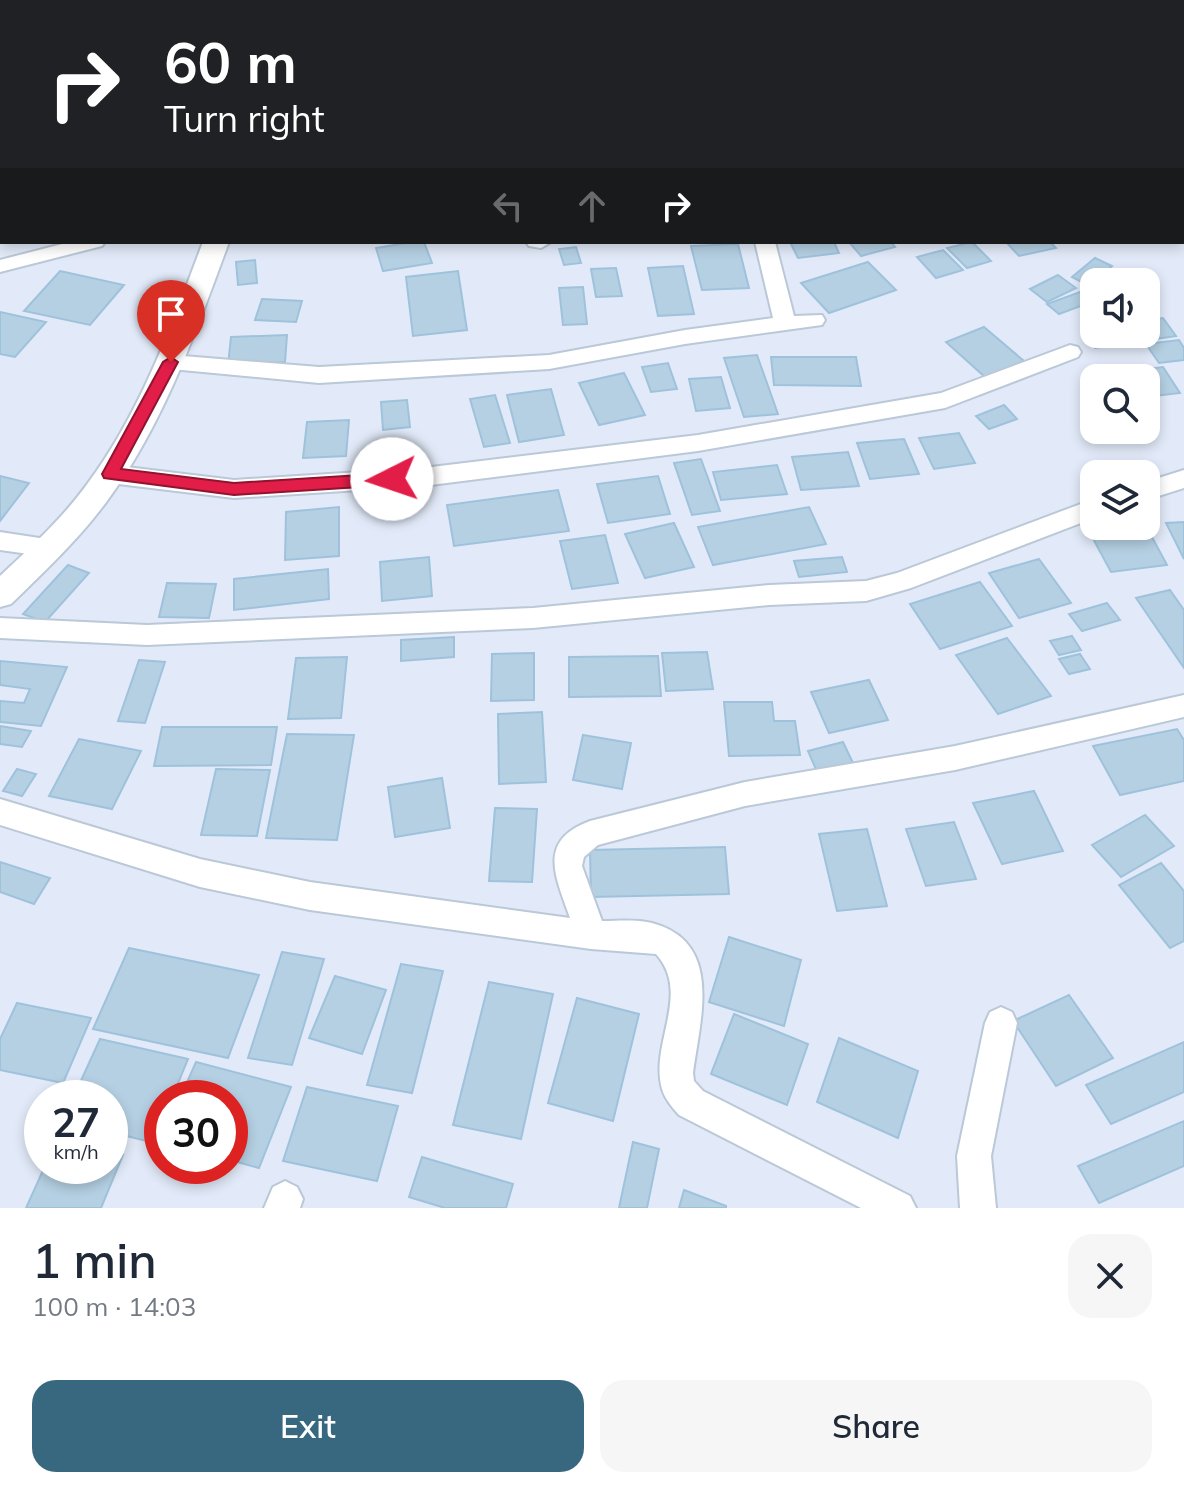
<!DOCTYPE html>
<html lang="en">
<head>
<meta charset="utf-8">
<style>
	:root { --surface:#fff; --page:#f6f6f7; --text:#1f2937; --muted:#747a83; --accent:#37687f }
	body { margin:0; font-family:Mulish,sans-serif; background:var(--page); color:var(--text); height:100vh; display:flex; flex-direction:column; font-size:30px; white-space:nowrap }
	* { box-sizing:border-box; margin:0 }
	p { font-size:26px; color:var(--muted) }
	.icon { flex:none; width:44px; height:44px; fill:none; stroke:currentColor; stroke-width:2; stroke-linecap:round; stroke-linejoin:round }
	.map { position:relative; height:1208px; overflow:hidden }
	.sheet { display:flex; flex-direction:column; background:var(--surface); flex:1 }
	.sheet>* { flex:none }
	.guide { position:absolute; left:0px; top:0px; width:1184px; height:244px; box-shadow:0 4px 12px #0003; background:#202124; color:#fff; overflow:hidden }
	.fabs { position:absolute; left:1080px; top:268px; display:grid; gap:16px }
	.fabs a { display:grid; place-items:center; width:80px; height:80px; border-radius:16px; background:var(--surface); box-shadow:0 4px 12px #0003; font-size:40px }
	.speed { position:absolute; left:24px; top:1080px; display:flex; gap:16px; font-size:40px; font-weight:700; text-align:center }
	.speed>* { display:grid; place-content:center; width:104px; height:104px; border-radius:50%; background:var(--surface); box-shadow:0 4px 12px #0003; line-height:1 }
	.speed small { font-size:20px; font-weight:400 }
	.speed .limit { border:12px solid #d22; background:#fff; color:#111 }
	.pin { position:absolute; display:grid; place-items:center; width:68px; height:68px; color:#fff; margin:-82px -34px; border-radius:50% 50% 50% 0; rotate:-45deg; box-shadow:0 0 8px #0007 }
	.pin .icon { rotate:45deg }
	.me { position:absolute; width:88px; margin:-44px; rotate:266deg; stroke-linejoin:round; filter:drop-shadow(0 0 6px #0008) }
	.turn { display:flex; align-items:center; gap:28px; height:168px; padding:0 32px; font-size:36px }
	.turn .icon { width:104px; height:104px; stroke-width:2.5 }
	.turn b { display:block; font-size:56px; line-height:68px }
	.lanes { display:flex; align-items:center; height:76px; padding:0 32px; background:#0003; justify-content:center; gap:40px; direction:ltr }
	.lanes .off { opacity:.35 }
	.round { display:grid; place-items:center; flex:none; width:84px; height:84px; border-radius:24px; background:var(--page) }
	.head { display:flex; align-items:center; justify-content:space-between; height:136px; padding:0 32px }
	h1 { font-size:48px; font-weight:600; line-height:60px }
	.button { display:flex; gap:16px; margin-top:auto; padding:16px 32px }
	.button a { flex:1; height:92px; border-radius:24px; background:var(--accent); color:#fff; font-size:32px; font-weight:600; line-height:92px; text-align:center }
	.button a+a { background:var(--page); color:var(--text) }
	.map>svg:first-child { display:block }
</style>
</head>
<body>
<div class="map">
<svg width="1184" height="1208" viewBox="0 0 1184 1208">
	<rect width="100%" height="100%" fill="#e2eaf9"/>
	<g fill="#b5d0e3" stroke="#9fc2dc" stroke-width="2">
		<polygon points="412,242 424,242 432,263 383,271 376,248"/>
		<polygon points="790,242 834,242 839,253 798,258"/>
		<polygon points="849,242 891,242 895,247 861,256"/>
		<polygon points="972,242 991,261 967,268 947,248"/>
		<polygon points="1006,242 1050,242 1056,248 1019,256"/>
		<polygon points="738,244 749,288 702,290 691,246"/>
		<polygon points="576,247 581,263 564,265 559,249"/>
		<polygon points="943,250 963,270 936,278 917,257"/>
		<polygon points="1095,258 1112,266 1089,286 1072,277"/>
		<polygon points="255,260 257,283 238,285 236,262"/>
		<polygon points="868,262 896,290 829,313 801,283"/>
		<polygon points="683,266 694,314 658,316 648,268"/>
		<polygon points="616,268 622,296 596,297 591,269"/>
		<polygon points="60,271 124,285 90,325 24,311"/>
		<polygon points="458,271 467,330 413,336 406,277"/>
		<polygon points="1058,275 1076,288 1047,302 1030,289"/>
		<polygon points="583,287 587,324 563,325 559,288"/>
		<polygon points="1083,291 1094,301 1059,314 1047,304"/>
		<polygon points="262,299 302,301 296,322 255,320"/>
		<polygon points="0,312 46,322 15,357 0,354"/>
		<polygon points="1163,318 1176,336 1122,344 1115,334 1146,334 1146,321"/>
		<polygon points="984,327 1024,361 985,377 946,342"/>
		<polygon points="1094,331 1094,334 1106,334 1114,345 1095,348 1084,333"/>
		<polygon points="287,335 285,362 228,365 231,337"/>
		<polygon points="1179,340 1184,348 1184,360 1159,363 1146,344"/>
		<polygon points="757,355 778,414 744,417 724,358"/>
		<polygon points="771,357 856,357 861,386 774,385"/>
		<polygon points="668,363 677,389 651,392 642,367"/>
		<polygon points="1163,367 1180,393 1146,397 1146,378 1109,378 1106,374"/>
		<polygon points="624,373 645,415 599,425 579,383"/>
		<polygon points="721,377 730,408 696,411 689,379"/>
		<polygon points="551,389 564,435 519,442 507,395"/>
		<polygon points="495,395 510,443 484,447 470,399"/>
		<polygon points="407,400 410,427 383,430 381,402"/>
		<polygon points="1004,405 1017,419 989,429 976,416"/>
		<polygon points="349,420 346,456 303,458 307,422"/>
		<polygon points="959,433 975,463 934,469 919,438"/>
		<polygon points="904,439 919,474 870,479 857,443"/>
		<polygon points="848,452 859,486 801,490 792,457"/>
		<polygon points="701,459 720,511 692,515 674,463"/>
		<polygon points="777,465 787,494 721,500 713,472"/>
		<polygon points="0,476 29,483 0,521"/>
		<polygon points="658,476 670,514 608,523 597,484"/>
		<polygon points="558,490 569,531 454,546 447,505"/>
		<polygon points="339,507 339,556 285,560 286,512"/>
		<polygon points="809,507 826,544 713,565 698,527"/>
		<polygon points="1184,522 1184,559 1166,523"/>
		<polygon points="674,523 694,567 645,578 625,534"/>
		<polygon points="1146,526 1167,565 1111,572 1090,533"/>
		<polygon points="605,535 618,583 572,589 560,541"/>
		<polygon points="429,557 432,596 382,601 380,562"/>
		<polygon points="842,557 847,572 799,577 794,561"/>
		<polygon points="1039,559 1071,603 1019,618 989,573"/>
		<polygon points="68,565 89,573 45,622 23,614"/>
		<polygon points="328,569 329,599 234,610 234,579"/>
		<polygon points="980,582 1012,626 940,649 910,604"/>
		<polygon points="167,583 216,584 209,618 159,617"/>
		<polygon points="1170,590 1184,610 1184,668 1136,598"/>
		<polygon points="1107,603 1120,620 1082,631 1069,614"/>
		<polygon points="1072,636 1081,650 1059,655 1050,641"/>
		<polygon points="454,637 454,657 401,661 401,640"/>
		<polygon points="1007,638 1051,696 998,714 956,655"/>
		<polygon points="707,652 713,689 666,691 662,653"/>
		<polygon points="534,653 534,700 491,701 492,654"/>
		<polygon points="1080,654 1090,669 1069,674 1059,659"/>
		<polygon points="658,656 661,696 569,697 569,657"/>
		<polygon points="347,657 341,718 288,719 296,658"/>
		<polygon points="139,660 165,662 145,723 118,721"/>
		<polygon points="0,661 67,667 41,726 0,722 0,701 24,703 30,689 0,685"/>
		<polygon points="869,680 888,720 829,733 811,692"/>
		<polygon points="724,702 772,702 774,721 795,721 800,755 729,756"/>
		<polygon points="542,712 546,782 499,784 498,714"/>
		<polygon points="0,726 31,731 22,747 0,744"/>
		<polygon points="162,727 277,727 271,765 154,766"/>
		<polygon points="1177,729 1184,740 1184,781 1120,795 1093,746"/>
		<polygon points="287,734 354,735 337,840 266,838"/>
		<polygon points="583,735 631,743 622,789 573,780"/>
		<polygon points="79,739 141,751 112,809 49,796"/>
		<polygon points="843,742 854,765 818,774 808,751"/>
		<polygon points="17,769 36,774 22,796 3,791"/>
		<polygon points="216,769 270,770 257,836 201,835"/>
		<polygon points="442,778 450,828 395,837 388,787"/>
		<polygon points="1034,791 1063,851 1002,864 973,803"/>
		<polygon points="495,808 537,809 532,882 489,881"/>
		<polygon points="1145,815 1174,846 1121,877 1092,845"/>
		<polygon points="954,822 976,879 926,886 906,829"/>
		<polygon points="867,829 887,906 837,911 819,834"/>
		<polygon points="725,847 729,894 591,897 590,850"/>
		<polygon points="0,862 50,878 34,904 0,892"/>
		<polygon points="1161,863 1184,891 1184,941 1170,948 1119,885"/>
		<polygon points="729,937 801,960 784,1026 709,1002"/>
		<polygon points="129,948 259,975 228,1058 93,1029"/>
		<polygon points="282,952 324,959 292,1065 248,1058"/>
		<polygon points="401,964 443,971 412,1093 367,1085"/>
		<polygon points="335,976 386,990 362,1054 309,1038"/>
		<polygon points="489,982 553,994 521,1139 453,1125"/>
		<polygon points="1069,995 1113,1058 1056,1086 1013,1021"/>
		<polygon points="577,998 639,1014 613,1121 548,1103"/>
		<polygon points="17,1003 91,1018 63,1083 0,1070 0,1039"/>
		<polygon points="734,1014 808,1044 787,1105 711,1074"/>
		<polygon points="839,1038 918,1071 898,1138 817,1102"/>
		<polygon points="100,1039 188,1059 172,1098 162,1098 162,1124 155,1143 110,1132 110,1098 73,1098"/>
		<polygon points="1184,1042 1184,1092 1111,1124 1086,1085"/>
		<polygon points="196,1062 291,1087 259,1168 230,1160 230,1098 180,1098"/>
		<polygon points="307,1087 398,1106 377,1181 283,1161"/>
		<polygon points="1184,1121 1184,1166 1099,1203 1078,1166"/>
		<polygon points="633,1142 659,1149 647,1208 619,1208"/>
		<polygon points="110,1152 123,1155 101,1208 26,1208 45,1166 110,1166"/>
		<polygon points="422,1157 513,1184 506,1208 445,1208 409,1197"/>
		<polygon points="684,1190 726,1206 726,1208 679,1208"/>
	</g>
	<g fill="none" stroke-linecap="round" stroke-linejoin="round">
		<g stroke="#bac8d7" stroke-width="4">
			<g id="minor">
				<polygon points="1182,106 1184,107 1184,119 1182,118"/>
				<polygon points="70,242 105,242 102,246 0,272 0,260"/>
				<polygon points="526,242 551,242 541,248 529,246"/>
				<polygon points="755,242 775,242 794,316 822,315 825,320 822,325 685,344 549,369 319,383 171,369 163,367 160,362 163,357 171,355 319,367 549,355 685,330 773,318"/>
				<polygon points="1070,345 1078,347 1081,352 1078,357 945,408 698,451 423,486 234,498 110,483 102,480 98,474 102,468 110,465 234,480 423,468 698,435 941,393"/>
				<polygon points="1184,470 1184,488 1146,500 1146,482"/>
				<polygon points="1094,499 1094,518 911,588 866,601 769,605 533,628 147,645 0,638 0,618 147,625 533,608 769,585 866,581 897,573"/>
				<polygon points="0,532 59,541 63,548 59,555 50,557 0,550"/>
				<path d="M1184 695V717L955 770 745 806 598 845 584 857 582 866 602 921C617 921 636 919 652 923 724 942 700 1019 693 1073L694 1081 703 1091 910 1196 916 1208H861L679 1115C672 1107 665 1099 662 1089 649 1044 692 994 656 954L591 949 310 910 200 887 0 825V799L200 859 310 882 570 918C556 877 536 841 590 821L745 782 955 746Z"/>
				<polygon points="1001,1007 1012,1012 1017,1023 991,1156 996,1208 960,1208 957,1156 985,1023 990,1012"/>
				<polygon points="285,1181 297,1187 303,1199 300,1208 264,1208 273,1187"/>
			</g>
		</g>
		<g stroke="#bac8d7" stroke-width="4">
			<path id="tertiary" d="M203 242H229C196 331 164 424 107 501 79 539 45 571 11 604L0 607V576C31 547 63 518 88 483 141 412 172 324 203 242Z"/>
		</g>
		<use href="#minor" fill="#fff" fill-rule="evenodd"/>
		<use href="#tertiary" fill="#fff" fill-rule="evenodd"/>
	</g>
	<polygon fill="#e11d48" stroke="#92132f" stroke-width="2" points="171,357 178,362 121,469 234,483 392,473 400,479 392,485 234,495 104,478 102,474 163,362"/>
</svg>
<div class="fabs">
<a><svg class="icon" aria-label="sound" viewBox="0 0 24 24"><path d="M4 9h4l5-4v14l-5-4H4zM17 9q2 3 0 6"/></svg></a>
<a><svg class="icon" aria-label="search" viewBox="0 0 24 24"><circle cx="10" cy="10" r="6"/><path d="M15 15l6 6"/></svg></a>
<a><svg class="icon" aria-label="layers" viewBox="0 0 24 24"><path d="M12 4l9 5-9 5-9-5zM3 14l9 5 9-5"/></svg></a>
</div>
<div class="speed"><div>27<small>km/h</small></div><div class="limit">30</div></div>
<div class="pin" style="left:171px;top:362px;background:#d93025"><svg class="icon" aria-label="arrive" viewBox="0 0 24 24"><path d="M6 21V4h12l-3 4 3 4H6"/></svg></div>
<svg class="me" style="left:392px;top:479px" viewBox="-20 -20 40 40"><circle r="19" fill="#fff"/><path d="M0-13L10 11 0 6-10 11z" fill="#e11d48"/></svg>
<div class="guide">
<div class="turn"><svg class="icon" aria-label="right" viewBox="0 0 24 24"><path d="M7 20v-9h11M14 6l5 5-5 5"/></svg><div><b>60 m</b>Turn right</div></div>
<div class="lanes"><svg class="icon off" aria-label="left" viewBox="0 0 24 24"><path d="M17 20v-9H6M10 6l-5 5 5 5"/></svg><svg class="icon off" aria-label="ahead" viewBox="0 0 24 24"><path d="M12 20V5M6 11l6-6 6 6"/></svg><svg class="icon" aria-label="right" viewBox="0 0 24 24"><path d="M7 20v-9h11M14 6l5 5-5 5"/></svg></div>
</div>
</div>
<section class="sheet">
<div class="head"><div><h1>1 min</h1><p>100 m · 14:03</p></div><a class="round"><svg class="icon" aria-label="close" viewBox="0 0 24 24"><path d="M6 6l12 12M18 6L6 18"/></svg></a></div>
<div class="button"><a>Exit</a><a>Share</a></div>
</section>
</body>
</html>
